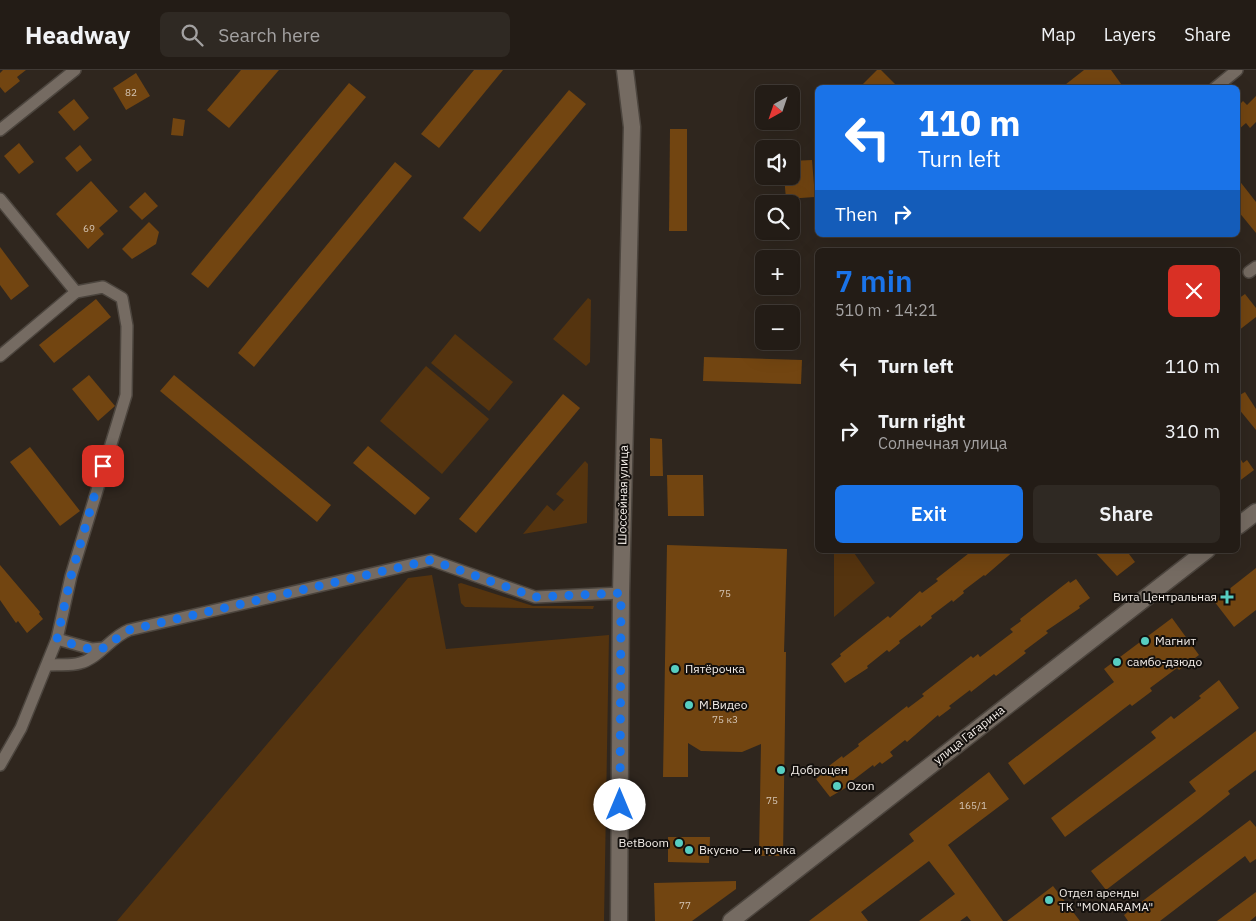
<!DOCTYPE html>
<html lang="en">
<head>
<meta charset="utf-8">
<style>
	:root { --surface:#231c16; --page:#2f2923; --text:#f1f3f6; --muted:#a3a1a1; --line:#403a35; --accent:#1a73e8 }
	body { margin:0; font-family:"IBM Plex Sans",sans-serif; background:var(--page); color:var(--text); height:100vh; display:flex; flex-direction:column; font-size:19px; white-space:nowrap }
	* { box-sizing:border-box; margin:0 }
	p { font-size:16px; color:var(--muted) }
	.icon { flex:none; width:28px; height:28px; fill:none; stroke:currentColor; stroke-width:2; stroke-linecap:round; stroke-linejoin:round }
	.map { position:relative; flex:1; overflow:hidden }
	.panel { position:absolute; left:815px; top:178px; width:425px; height:305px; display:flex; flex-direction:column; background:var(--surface); border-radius:8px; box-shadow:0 5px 20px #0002,0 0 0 1px var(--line) }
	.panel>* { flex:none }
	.top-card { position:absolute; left:815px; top:15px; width:425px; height:152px; border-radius:8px; box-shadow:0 5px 20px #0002,0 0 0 1px var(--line); background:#1a73e8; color:#fff; overflow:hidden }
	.needle { width:32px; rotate:220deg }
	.controls { position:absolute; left:755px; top:15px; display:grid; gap:10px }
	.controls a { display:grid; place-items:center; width:45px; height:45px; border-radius:8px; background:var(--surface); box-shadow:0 5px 20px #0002,0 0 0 1px var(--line); font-size:25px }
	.pin { position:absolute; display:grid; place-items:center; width:42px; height:42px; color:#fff; margin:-21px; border-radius:10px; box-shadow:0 2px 8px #0006 }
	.me { position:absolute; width:55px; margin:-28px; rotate:0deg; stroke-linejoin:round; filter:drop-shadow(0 0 4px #0008) }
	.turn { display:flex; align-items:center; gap:18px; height:105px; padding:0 20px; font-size:22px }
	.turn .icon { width:65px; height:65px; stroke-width:2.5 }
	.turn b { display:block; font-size:35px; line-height:42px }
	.then { display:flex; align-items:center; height:48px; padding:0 20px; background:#0003; gap:10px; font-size:19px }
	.round { display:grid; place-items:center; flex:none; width:52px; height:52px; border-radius:8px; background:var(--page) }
	.head { display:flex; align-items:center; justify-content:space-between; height:85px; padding:0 20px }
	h1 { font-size:30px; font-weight:600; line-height:38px; color:var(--accent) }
	.cta { display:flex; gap:10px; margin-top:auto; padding:10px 20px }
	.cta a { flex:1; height:58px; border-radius:8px; background:var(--accent); color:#fff; font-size:20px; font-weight:600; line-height:58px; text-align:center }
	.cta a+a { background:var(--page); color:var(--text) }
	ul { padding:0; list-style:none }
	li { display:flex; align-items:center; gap:15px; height:65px; padding:0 20px }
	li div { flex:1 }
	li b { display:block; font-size:19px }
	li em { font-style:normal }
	header { display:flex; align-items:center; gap:30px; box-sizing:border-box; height:70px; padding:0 25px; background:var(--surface); border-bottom:1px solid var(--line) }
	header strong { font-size:24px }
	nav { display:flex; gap:28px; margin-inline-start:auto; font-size:18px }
	.search { width:350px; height:45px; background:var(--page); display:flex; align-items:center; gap:12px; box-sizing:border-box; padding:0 18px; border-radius:8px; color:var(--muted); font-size:19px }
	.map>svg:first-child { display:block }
</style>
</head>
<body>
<header>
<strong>Headway</strong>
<div class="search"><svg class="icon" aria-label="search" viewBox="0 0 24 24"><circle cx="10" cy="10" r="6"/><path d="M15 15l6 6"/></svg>Search here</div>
<nav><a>Map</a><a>Layers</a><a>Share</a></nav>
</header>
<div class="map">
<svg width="1256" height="851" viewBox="0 0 1256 851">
	<rect width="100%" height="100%" fill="#2f261e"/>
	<g fill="#55340f">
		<polygon points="588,228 591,230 590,292 586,296 553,269"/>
		<polygon points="455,264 513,312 489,341 431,293"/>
		<polygon points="426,296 489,349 442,404 380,351"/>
		<polygon points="585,391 588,394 587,453 523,464 547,435 554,441 564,430 556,424"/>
		<polygon points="834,480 852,480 875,513 834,547"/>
		<polygon points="432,505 446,579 609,565 604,851 117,851 408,508"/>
		<polygon points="461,513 533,536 594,536 593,539 465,537 461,533 458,514"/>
	</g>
	<g fill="#724511">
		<polygon points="3,0 26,0 17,7 20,11 5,23 0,17 0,3"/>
		<polygon points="241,0 279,0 229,58 207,40"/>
		<polygon points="474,0 503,0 439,78 421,64"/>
		<polygon points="877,0 881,0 899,18 859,18"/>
		<polygon points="1084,0 1111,0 1124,18 1061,18"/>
		<polygon points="136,3 150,26 126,40 113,18"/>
		<polygon points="349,13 366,27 208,218 191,204"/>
		<polygon points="569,20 586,34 480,162 463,148"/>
		<polygon points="1256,26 1256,52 1250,58 1246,53 1238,60 1238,36 1243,31 1247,35"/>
		<polygon points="74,29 89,48 74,61 58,42"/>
		<polygon points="173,48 185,50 183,66 171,65"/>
		<polygon points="670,59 687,59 687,161 669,161"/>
		<polygon points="19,73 34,92 19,104 4,86"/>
		<polygon points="80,75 92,90 77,102 65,88"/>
		<polygon points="812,90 815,127 786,129 784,106 791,106 791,91"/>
		<polygon points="395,92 412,106 254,297 238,283"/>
		<polygon points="1238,109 1256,132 1256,163 1238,141"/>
		<polygon points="91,111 118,141 99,158 104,164 88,179 56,144"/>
		<polygon points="145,122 158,136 142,150 129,137"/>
		<polygon points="149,152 159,162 156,174 132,189 122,179"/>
		<polygon points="0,177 29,216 11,230 0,215"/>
		<polygon points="1245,224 1256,238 1256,247 1238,261 1238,229"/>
		<polygon points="96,229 111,247 54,293 39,275"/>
		<polygon points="704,287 802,290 801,314 703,311"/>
		<polygon points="89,305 115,336 98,351 72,319"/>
		<polygon points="174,305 331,435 317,452 160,321"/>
		<polygon points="1245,322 1256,339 1256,360 1238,338 1238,326"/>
		<polygon points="563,324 580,338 476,463 459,449"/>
		<polygon points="650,368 662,369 663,406 650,406"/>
		<polygon points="368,376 430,428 415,445 353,393"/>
		<polygon points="30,377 80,441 60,456 10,392"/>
		<polygon points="1238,385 1243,393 1247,390 1254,400 1238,412"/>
		<polygon points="667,405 703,405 704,446 668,446"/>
		<polygon points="667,475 787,479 784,582 786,582 783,786 759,786 761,674 742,682 701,681 688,673 688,707 663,707"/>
		<polygon points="973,480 1015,480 985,506 984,505 963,521 964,523 953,532 952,530 931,546 932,548 921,557 920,555 899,571 900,573 889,582 887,580 867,596 868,598 845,613 831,594 841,586 840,584 888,546 890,548 920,521 922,523 938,511 936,509"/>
		<polygon points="1093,480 1126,480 1135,492 1117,506"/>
		<polygon points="0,495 40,542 39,544 43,549 27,563 18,551 16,553 0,530"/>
		<polygon points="1256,498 1256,540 1234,557 1214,531"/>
		<polygon points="1076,509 1090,528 1079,536 1080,538 1046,561 1048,563 1024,581 1026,583 996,606 994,604 971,622 970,620 949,636 951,638 939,647 938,645 907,672 905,670 890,682 893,686 882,694 880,692 874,697 873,695 852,711 854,713 830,727 816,709 826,701 825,699 842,686 843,688 859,676 858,674 907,636 908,638 924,626 922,624 971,586 973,588 978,584 980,587 1013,562 1010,559 1021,551 1020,549 1069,511 1070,513"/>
		<polygon points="1172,548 1199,585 1179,600 1177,598 1150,618 1152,621 1132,636 1130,634 1024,715 1008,693 1114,612 1104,599"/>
		<polygon points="1219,610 1239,638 1065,767 1051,748 1156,668 1151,662 1171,646 1174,649 1201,628 1199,626"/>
		<polygon points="1256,661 1256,700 1228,721 1230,724 1200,748 1106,820 1091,801 1196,721 1189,712"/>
		<polygon points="989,702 1009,729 948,775 1003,851 971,851 967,846 960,851 919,851 955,824 929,791 861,842 868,851 809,851 914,771 909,764"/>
		<polygon points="1250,750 1256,757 1256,789 1250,793 1245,786 1160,851 1128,851 1124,845"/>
		<polygon points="668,767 710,767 709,793 668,792"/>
		<polygon points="736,811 736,819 692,851 655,851 654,813"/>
		<polygon points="1053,816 1080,851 1007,851"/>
		<polygon points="1256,822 1256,846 1250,851 1217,851"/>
	</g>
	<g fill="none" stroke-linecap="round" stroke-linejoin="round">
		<g stroke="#4c453e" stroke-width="14">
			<g id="street">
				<polyline points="1215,18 1237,0"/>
				<polyline points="0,60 75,0"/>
				<polyline points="0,129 76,222"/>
				<polyline points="1249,202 1256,197"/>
				<polyline points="0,286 76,222 103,217 122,228 127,256 126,325 71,506 57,569 21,658 0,695"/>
				<polyline points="57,569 92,579 103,578"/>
				<path d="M48 595C58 594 70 596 80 593 99 588 111 567 129 560L431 490 535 527 621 523"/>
			</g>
		</g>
		<g stroke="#4c453e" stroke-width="19">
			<g id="secondary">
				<polyline points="1238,456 1256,442"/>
				<polyline points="619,851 621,523 632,57 625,0"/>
				<polyline points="731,851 1207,480"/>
			</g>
		</g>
		<use href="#street" stroke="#756b62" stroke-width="11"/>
		<use href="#secondary" stroke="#756b62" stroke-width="16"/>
	</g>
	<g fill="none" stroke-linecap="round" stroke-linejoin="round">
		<path stroke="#1a73e8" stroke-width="9" stroke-dasharray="0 16.2" d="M103 396 71 506 57 569C69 572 91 583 103 578 113 574 119 564 129 560L431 490 535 527 621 523 620 735"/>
	</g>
	<g fill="#57cec1" stroke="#14100d" stroke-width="2">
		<path d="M1224.5 519.5h5v5h5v5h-5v5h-5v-5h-5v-5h5z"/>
		<circle cx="1145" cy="571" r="5"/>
		<circle cx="1117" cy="592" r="5"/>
		<circle cx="675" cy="599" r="5"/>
		<circle cx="689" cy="635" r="5"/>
		<circle cx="781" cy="700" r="5"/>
		<circle cx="837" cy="716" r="5"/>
		<circle cx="679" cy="773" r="5"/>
		<circle cx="689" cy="780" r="5"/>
		<circle cx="1049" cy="830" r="5"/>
	</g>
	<g text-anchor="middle" stroke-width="4" stroke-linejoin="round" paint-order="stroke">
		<g font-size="10" fill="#d4c4b3">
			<text x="131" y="26">82</text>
			<text x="89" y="162">69</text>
			<text x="725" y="527">75</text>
			<text x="725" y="653">75 к3</text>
			<text x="772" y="734">75</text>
			<text x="973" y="739">165/1</text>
			<text x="685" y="839">77</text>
		</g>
		<g font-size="12" fill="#f4eee9" stroke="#14100d">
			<text transform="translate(623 425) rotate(-89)" y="4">Шоссейная улица</text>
			<text transform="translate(969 665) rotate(-38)" y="4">улица Гагарина</text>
		</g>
		<g font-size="12" fill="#f4eee9" stroke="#14100d" text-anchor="start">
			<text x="1217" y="531" text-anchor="end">Вита Центральная</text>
			<text x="1155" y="575">Магнит</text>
			<text x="1127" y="596">самбо-дзюдо</text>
			<text x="685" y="603">Пятёрочка</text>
			<text x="699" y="639">М.Видео</text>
			<text x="791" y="704">Доброцен</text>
			<text x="847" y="720">Ozon</text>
			<text x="669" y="777" text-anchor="end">BetBoom</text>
			<text x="699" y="784">Вкусно — и точка</text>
			<text x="1059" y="827">Отдел аренды<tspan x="1059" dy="14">ТК "MONARAMA"</tspan></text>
		</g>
	</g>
</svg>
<div class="controls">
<a><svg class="needle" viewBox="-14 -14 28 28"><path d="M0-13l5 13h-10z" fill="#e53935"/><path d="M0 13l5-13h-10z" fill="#a3a1a1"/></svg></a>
<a><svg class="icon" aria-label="sound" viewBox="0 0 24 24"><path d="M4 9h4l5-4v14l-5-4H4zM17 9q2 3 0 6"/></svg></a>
<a><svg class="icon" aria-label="search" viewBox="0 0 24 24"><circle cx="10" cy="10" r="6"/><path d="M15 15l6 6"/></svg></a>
<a>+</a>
<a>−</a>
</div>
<div class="pin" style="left:103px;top:396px;background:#d93025"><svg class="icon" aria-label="arrive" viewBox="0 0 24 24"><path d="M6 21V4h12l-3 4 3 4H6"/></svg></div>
<svg class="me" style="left:620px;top:735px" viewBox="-20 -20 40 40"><circle r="19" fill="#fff"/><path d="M0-13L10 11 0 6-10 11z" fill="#1a73e8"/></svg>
<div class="top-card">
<div class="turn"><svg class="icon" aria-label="left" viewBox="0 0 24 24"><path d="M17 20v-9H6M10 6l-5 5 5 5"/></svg><div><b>110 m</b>Turn left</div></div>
<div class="then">Then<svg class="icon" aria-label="right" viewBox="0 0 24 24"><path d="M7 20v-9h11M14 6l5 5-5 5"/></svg></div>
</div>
<section class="panel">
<div class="head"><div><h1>7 min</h1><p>510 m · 14:21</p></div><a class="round" style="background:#d93025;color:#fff"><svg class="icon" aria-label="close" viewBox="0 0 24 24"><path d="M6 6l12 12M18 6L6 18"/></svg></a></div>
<ul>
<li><svg class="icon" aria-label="left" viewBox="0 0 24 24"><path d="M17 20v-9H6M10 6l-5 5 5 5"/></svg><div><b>Turn left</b></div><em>110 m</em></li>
<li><svg class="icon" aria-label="right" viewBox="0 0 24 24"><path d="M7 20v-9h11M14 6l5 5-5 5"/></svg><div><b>Turn right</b><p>Солнечная улица</p></div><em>310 m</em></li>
</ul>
<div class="cta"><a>Exit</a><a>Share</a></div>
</section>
</div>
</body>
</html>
